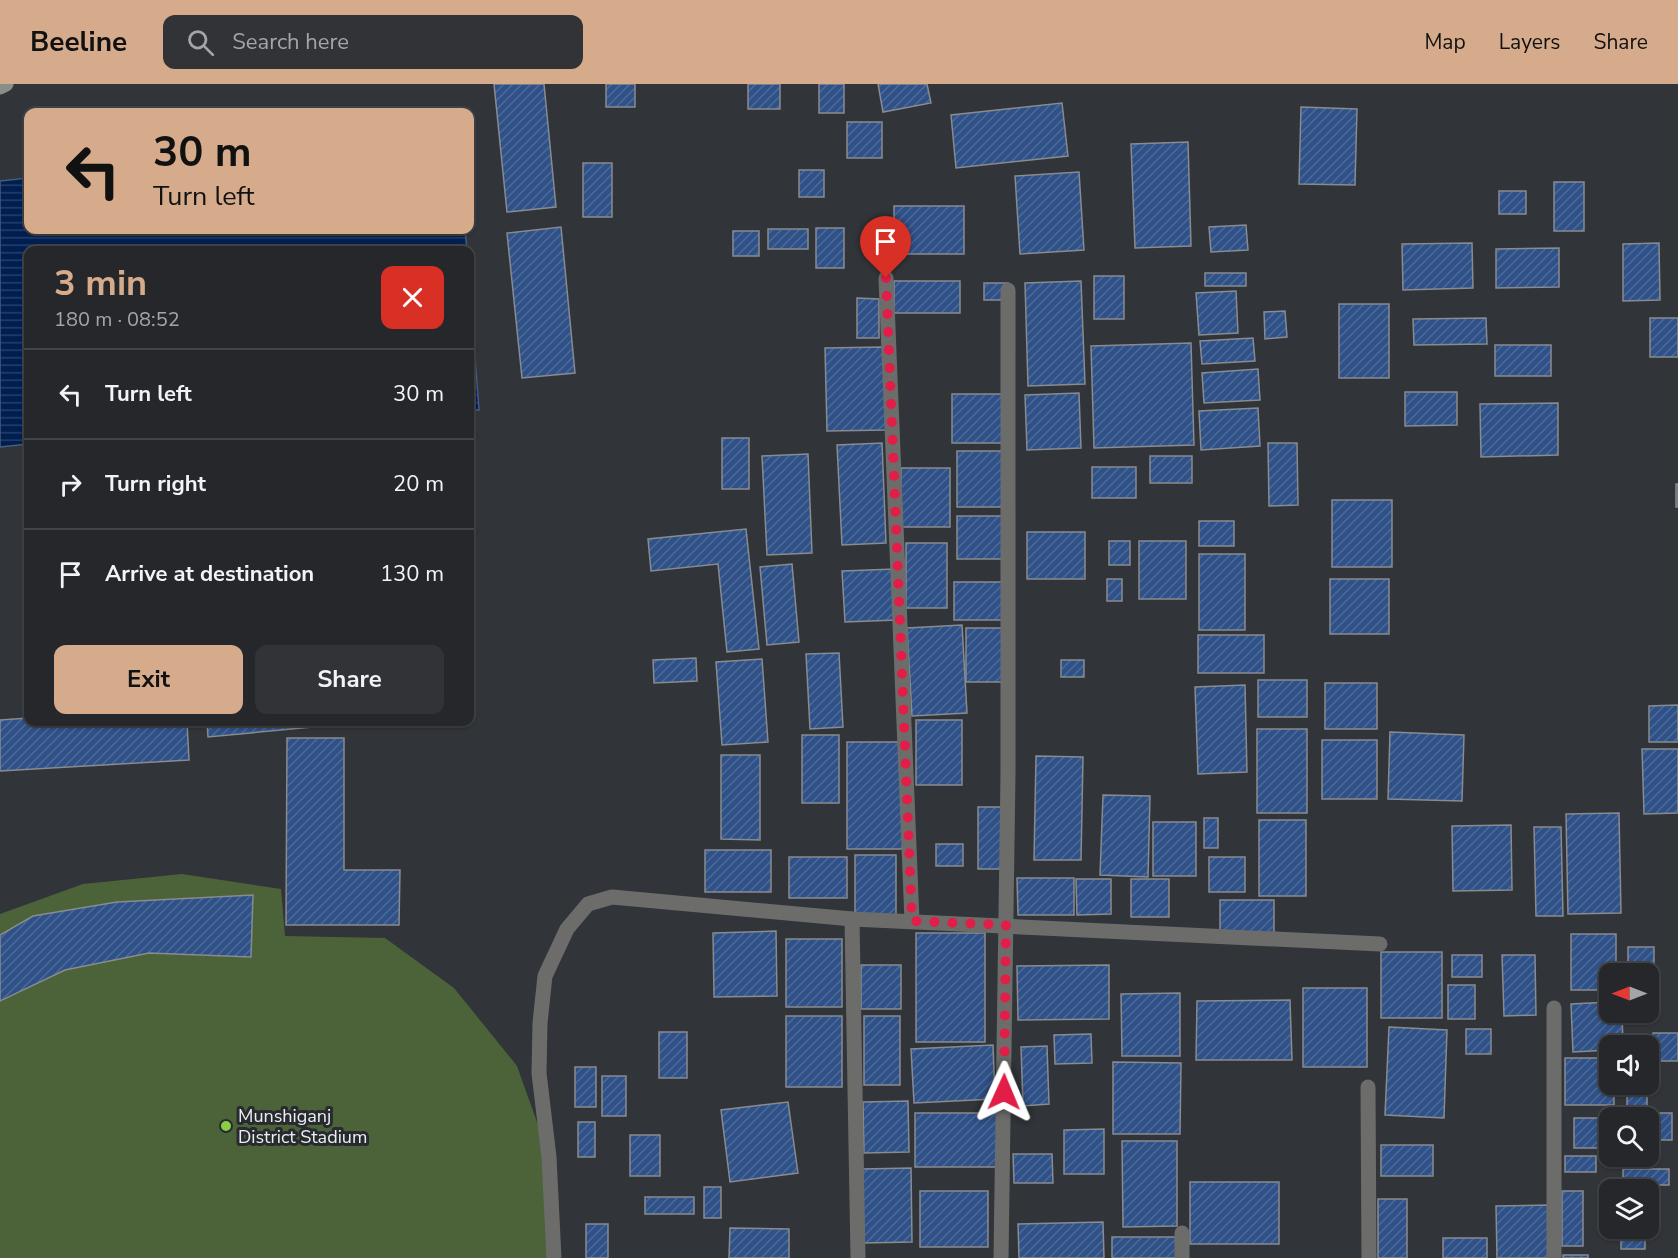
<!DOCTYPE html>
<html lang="en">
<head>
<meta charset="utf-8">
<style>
	:root { --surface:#25272a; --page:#313336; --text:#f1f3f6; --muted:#a3a5a8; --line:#424447; --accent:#d6ab8b }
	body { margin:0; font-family:"Nunito Sans",sans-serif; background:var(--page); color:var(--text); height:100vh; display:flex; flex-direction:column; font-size:22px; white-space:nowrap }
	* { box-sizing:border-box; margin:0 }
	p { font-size:20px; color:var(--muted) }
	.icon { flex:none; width:33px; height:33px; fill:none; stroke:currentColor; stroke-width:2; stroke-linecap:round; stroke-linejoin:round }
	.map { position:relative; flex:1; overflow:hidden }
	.drawer { position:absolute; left:24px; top:162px; width:450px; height:480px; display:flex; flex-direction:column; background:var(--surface); border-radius:12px; box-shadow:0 2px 4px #0004,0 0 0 2px var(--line) }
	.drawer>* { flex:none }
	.banner { position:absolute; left:24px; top:24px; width:450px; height:126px; border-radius:12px; box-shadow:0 2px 4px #0004,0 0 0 2px var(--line); background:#d6ab8b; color:#111; overflow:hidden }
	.needle { width:39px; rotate:270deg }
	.tools { position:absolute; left:1599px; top:879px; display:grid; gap:12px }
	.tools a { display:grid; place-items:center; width:60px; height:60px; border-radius:12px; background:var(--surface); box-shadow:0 2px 4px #0004,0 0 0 2px var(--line); font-size:30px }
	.pin { position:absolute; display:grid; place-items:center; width:51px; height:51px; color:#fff; margin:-62px -26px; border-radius:50% 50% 50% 0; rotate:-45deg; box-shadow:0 0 6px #0007 }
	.pin .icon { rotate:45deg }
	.me { position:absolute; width:66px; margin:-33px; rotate:1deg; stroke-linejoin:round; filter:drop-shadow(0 0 4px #0008) }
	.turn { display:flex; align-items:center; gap:21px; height:126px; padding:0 30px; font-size:27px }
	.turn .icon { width:78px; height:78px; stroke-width:2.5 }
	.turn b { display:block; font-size:42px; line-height:51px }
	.round { display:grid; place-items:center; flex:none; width:63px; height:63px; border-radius:12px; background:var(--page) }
	.head { display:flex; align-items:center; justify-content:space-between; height:102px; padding:0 30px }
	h1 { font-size:36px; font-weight:700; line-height:45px; color:var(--accent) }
	.cta { display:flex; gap:12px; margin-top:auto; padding:12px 30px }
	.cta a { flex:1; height:69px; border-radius:12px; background:var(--accent); color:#111; font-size:24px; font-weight:700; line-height:69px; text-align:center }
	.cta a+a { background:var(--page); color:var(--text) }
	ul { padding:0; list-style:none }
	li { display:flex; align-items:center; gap:18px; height:90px; padding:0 30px; border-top:2px solid var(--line) }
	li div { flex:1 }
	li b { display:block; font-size:22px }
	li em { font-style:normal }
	header { display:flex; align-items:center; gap:36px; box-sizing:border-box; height:84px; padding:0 30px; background:var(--accent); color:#111 }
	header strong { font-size:28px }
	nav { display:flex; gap:33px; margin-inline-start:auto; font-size:21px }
	.search { width:420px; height:54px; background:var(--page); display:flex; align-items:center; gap:15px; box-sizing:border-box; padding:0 21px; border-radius:12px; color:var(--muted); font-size:22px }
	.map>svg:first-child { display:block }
</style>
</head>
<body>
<header>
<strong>Beeline</strong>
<div class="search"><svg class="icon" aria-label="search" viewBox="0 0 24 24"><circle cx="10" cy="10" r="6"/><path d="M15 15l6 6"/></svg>Search here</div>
<nav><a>Map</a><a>Layers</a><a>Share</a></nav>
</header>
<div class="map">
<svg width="1678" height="1174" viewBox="0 0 1678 1174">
	<defs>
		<pattern id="water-rules" width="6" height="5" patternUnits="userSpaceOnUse" patternTransform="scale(1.5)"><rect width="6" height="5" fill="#001e50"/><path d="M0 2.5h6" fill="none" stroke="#253f6a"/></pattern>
		<pattern id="building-hatch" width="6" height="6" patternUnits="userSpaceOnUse" patternTransform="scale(1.5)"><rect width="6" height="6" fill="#2f5188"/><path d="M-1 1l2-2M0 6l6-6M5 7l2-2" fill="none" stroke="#4d6a99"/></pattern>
	</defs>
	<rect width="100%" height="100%" fill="#313438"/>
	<polygon fill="#4c6339" points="182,790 281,805 285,852 385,854 454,904 517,982 548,1069 553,1174 0,1174 0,917 65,886 149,869 251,872 253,812 117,818 33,832 0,851 0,830 83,800"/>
	<g fill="url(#water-rules)" stroke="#475c80" stroke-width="1.5">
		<polygon points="28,94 28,146 465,146 467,166 28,166 28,360 0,363 0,97"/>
		<polygon points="470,205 479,326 470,326"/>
	</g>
	<g fill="url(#building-hatch)" stroke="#888b8f" stroke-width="1.5">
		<polygon points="494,0 544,0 556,123 507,128"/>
		<rect x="606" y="0" width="29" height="23"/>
		<rect x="748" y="0" width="32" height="25"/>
		<rect x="819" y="0" width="25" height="29"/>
		<polygon points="878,0 927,0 931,19 883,28"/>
		<polygon points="1062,19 1068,72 956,84 951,31"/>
		<polygon points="1301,23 1357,25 1355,101 1299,100"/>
		<rect x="847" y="38" width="35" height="36"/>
		<polygon points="1188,58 1191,162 1135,164 1131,60"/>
		<rect x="583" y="79" width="29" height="54"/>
		<rect x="799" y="86" width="25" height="27"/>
		<polygon points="1079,88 1084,166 1020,170 1015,92"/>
		<rect x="1554" y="98" width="30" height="49"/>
		<rect x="1499" y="107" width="27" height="23"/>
		<rect x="894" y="122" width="70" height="48"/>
		<polygon points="1246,141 1248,166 1211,168 1209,143"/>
		<polygon points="561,143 575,289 522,294 507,149"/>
		<rect x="816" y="144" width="28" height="40"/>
		<rect x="768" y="145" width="40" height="20"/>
		<rect x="733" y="147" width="26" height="25"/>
		<polygon points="1472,159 1473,204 1403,206 1402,160"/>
		<polygon points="1659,159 1660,216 1623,217 1623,160"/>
		<polygon points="1559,164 1559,203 1496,204 1496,165"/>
		<rect x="1205" y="189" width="41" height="13"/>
		<rect x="1094" y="192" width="30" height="43"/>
		<rect x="894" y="197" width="66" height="32"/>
		<polygon points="1081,197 1085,300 1028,302 1025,199"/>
		<rect x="984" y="199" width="24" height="17"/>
		<polygon points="1236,207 1238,249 1199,251 1196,209"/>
		<polygon points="857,214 879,215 879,254 857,254"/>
		<rect x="1339" y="220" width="50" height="74"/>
		<polygon points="1285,227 1287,253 1265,255 1264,228"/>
		<polygon points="1486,234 1487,260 1414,261 1413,235"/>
		<rect x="1650" y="234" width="28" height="39"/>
		<polygon points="1253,254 1255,277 1202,280 1200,257"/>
		<polygon points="1191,259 1194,361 1094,364 1091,262"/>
		<rect x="1495" y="261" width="56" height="31"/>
		<polygon points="883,263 886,346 827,347 825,264"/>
		<polygon points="1258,285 1260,316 1204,319 1202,289"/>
		<polygon points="1405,308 1457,308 1457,341 1405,342"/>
		<polygon points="1079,309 1081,364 1027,366 1025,311"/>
		<rect x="952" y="310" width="54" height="49"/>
		<polygon points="1558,319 1558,371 1481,373 1480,320"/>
		<polygon points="1258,324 1260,362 1201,366 1199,327"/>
		<rect x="722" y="354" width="27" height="51"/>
		<polygon points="882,359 886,459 842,461 837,361"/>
		<polygon points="1268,359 1297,359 1298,421 1269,422"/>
		<rect x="957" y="367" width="50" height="56"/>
		<polygon points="808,370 812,469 767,471 762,372"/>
		<rect x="1150" y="372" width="42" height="27"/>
		<rect x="1092" y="383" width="44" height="31"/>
		<rect x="901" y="384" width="49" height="59"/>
		<rect x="1676" y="400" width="2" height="23"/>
		<rect x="1332" y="416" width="60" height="67"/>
		<rect x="957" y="432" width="50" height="43"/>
		<rect x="1199" y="437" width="35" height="25"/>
		<polygon points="746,445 759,565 727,568 718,480 651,487 648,455"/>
		<rect x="1027" y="448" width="58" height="47"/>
		<rect x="1109" y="457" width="21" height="24"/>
		<rect x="1139" y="457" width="47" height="58"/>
		<rect x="906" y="459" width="41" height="65"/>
		<rect x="1199" y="470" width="46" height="76"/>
		<polygon points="792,480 799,558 767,561 760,483"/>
		<polygon points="895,485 897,536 845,538 842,487"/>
		<rect x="1107" y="495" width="15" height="22"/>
		<rect x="1330" y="495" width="59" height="55"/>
		<rect x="954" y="498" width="49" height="38"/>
		<polygon points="962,541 967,629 912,632 907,544"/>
		<rect x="966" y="544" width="38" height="54"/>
		<rect x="1198" y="551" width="66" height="38"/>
		<polygon points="839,569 843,643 810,645 806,570"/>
		<polygon points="696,574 697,597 654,599 653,576"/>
		<polygon points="762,575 768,658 722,661 716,578"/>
		<rect x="1061" y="576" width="23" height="17"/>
		<rect x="1258" y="596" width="49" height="37"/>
		<rect x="1325" y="599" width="52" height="46"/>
		<polygon points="1245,601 1247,688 1198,690 1195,603"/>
		<polygon points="1678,621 1678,658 1649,658 1649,622"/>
		<polygon points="28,634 28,638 187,638 189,676 0,687 0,636"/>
		<rect x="916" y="636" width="46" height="65"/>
		<polygon points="207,638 355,638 355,639 208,653"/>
		<rect x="1257" y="645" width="50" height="84"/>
		<polygon points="1390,648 1464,651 1462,717 1388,715"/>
		<rect x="802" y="651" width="37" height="68"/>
		<polygon points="287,654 344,654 344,786 400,786 399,841 286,841"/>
		<rect x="1322" y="656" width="55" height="59"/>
		<rect x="847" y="658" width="56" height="107"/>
		<polygon points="1642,665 1678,665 1678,729 1644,730"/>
		<polygon points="721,671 760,671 760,756 721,755"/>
		<polygon points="1036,672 1083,673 1081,776 1034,776"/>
		<polygon points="1103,711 1150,712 1148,793 1100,791"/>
		<rect x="978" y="723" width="29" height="62"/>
		<polygon points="1619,729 1621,829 1568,830 1566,730"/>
		<rect x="1204" y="734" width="14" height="30"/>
		<rect x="1259" y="736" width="47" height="76"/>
		<rect x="1153" y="738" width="43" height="54"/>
		<polygon points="1511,741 1512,806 1453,807 1452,742"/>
		<polygon points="1534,743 1561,743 1563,832 1536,832"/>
		<rect x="936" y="760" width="27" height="22"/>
		<rect x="705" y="766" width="66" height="42"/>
		<rect x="855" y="771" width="41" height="61"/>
		<rect x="789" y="773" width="58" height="41"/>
		<rect x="1209" y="773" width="36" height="35"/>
		<polygon points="1017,794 1074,794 1074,831 1018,831"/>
		<polygon points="1076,795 1111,795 1111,830 1077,831"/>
		<rect x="1131" y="795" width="38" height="38"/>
		<polygon points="253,811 251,873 149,869 65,886 0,917 0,851 33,832 117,818"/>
		<rect x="1220" y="816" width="54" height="33"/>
		<polygon points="776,847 777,912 714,913 713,849"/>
		<rect x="916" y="849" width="69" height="109"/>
		<polygon points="1571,850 1616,850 1616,890 1610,890 1610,906 1571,906"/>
		<rect x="786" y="855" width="56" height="68"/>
		<rect x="1628" y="863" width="26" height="26"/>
		<rect x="1381" y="868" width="61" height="66"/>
		<rect x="1452" y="871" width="30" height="22"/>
		<polygon points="1502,871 1535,871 1536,931 1504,932"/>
		<rect x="861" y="881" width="40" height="44"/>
		<polygon points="1109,881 1109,935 1018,936 1017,882"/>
		<rect x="1448" y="901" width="27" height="34"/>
		<rect x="1303" y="904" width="64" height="79"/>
		<polygon points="1180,909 1180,972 1122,972 1121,910"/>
		<polygon points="1290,916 1292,976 1196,976 1197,917"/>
		<polygon points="1610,918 1610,928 1622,928 1623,962 1610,962 1610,966 1573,968 1571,920"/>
		<rect x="786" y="932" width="56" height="71"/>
		<rect x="864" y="932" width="36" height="69"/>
		<polygon points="1389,943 1447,946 1444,1034 1385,1031"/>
		<rect x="1466" y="945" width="25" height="25"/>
		<rect x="659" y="948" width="28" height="46"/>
		<rect x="1653" y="949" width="25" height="28"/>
		<polygon points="1091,950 1092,979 1055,980 1054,951"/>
		<polygon points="993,961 995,1015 914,1019 911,965"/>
		<polygon points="1047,962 1049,1020 1023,1022 1021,963"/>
		<polygon points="1565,974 1610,974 1610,1000 1614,1000 1614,1021 1565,1021"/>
		<polygon points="1113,978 1181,979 1180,1050 1113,1050"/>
		<rect x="575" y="983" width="21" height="40"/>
		<rect x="602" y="992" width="24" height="40"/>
		<rect x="1627" y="1000" width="20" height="27"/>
		<polygon points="908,1017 909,1068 864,1069 863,1018"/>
		<polygon points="788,1018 798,1089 730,1098 721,1026"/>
		<rect x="915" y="1029" width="83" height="54"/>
		<rect x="1659" y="1029" width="13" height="27"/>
		<rect x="1574" y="1034" width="29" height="30"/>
		<rect x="578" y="1038" width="17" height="35"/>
		<polygon points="1104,1045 1104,1090 1064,1090 1064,1046"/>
		<rect x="630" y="1051" width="30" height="41"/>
		<polygon points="1122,1057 1177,1057 1177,1142 1123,1143"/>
		<rect x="1381" y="1061" width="52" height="31"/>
		<polygon points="1013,1070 1052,1070 1053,1099 1014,1099"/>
		<rect x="1565" y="1072" width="31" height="16"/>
		<polygon points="911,1084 912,1158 863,1159 862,1085"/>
		<rect x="1623" y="1085" width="46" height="16"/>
		<rect x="1190" y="1098" width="89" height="62"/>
		<rect x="704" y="1103" width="17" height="31"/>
		<rect x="920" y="1107" width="68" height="56"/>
		<rect x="1562" y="1107" width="21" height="55"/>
		<rect x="645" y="1113" width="49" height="17"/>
		<rect x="1378" y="1115" width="29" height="59"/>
		<polygon points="1550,1121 1551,1174 1497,1174 1496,1122"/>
		<polygon points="1103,1138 1104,1174 1019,1174 1018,1140"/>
		<rect x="586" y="1140" width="22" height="34"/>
		<polygon points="730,1144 789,1145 789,1174 729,1174"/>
		<rect x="1621" y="1144" width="24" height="21"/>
		<rect x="1112" y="1153" width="64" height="21"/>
		<rect x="1443" y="1154" width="44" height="20"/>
		<rect x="1563" y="1171" width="25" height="3"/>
	</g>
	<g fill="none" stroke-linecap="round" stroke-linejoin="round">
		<g stroke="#6c6d6b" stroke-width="15">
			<polyline points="886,194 912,837"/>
			<polyline points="852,835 858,1174"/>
			<polyline points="1554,924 1554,1174"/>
			<polyline points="1368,1003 1369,1174"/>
			<polyline points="1182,1149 1182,1174"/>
			<polyline points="554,1174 549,1073 539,989 540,939 545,892 567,845 588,820 612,813 852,835 1380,860"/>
			<polyline points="1001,1174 1008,690 1008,206"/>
		</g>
		<polyline stroke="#8b8d89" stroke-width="15" points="0,3 6,0"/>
	</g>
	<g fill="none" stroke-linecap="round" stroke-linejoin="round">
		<polyline stroke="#e11d48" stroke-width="10" stroke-dasharray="0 18" points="886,194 912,837 1006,841 1004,1008"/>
	</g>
	<circle fill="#8ace47" stroke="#272a2e" stroke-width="2" cx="226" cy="1042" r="6"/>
	<g text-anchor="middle" stroke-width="6" stroke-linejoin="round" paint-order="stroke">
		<g font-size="18" fill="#eceef0" stroke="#272a2e" text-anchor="start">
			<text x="238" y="1038">Munshiganj<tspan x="238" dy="21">District Stadium</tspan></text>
		</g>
	</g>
</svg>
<div class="tools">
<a><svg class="needle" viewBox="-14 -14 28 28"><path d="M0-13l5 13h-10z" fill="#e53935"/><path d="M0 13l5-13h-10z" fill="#a3a5a8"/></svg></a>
<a><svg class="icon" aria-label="sound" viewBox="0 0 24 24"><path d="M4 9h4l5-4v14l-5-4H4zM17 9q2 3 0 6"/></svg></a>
<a><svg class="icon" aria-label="search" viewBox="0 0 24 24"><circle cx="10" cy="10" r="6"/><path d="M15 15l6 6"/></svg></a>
<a><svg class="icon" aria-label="layers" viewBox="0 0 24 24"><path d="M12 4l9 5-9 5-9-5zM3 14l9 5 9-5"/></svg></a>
</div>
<div class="pin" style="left:886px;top:194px;background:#d93025"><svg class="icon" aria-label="arrive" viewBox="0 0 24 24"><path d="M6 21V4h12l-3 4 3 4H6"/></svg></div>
<svg class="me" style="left:1004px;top:1008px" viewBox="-20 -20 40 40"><path d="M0-17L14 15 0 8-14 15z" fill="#e11d48" stroke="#fff" stroke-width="4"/></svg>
<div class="banner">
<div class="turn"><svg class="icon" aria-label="left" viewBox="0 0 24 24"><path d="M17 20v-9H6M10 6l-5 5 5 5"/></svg><div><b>30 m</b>Turn left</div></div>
</div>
<section class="drawer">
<div class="head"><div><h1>3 min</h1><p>180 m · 08:52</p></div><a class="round" style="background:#d93025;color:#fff"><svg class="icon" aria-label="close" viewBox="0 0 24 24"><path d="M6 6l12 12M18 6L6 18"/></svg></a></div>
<ul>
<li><svg class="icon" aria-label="left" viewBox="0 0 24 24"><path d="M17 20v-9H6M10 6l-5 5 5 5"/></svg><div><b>Turn left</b></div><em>30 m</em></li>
<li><svg class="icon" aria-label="right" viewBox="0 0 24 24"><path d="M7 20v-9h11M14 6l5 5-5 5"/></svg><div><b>Turn right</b></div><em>20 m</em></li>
<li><svg class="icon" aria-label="arrive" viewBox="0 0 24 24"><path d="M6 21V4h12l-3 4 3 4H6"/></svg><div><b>Arrive at destination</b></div><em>130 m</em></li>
</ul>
<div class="cta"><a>Exit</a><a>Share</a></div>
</section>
</div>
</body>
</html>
